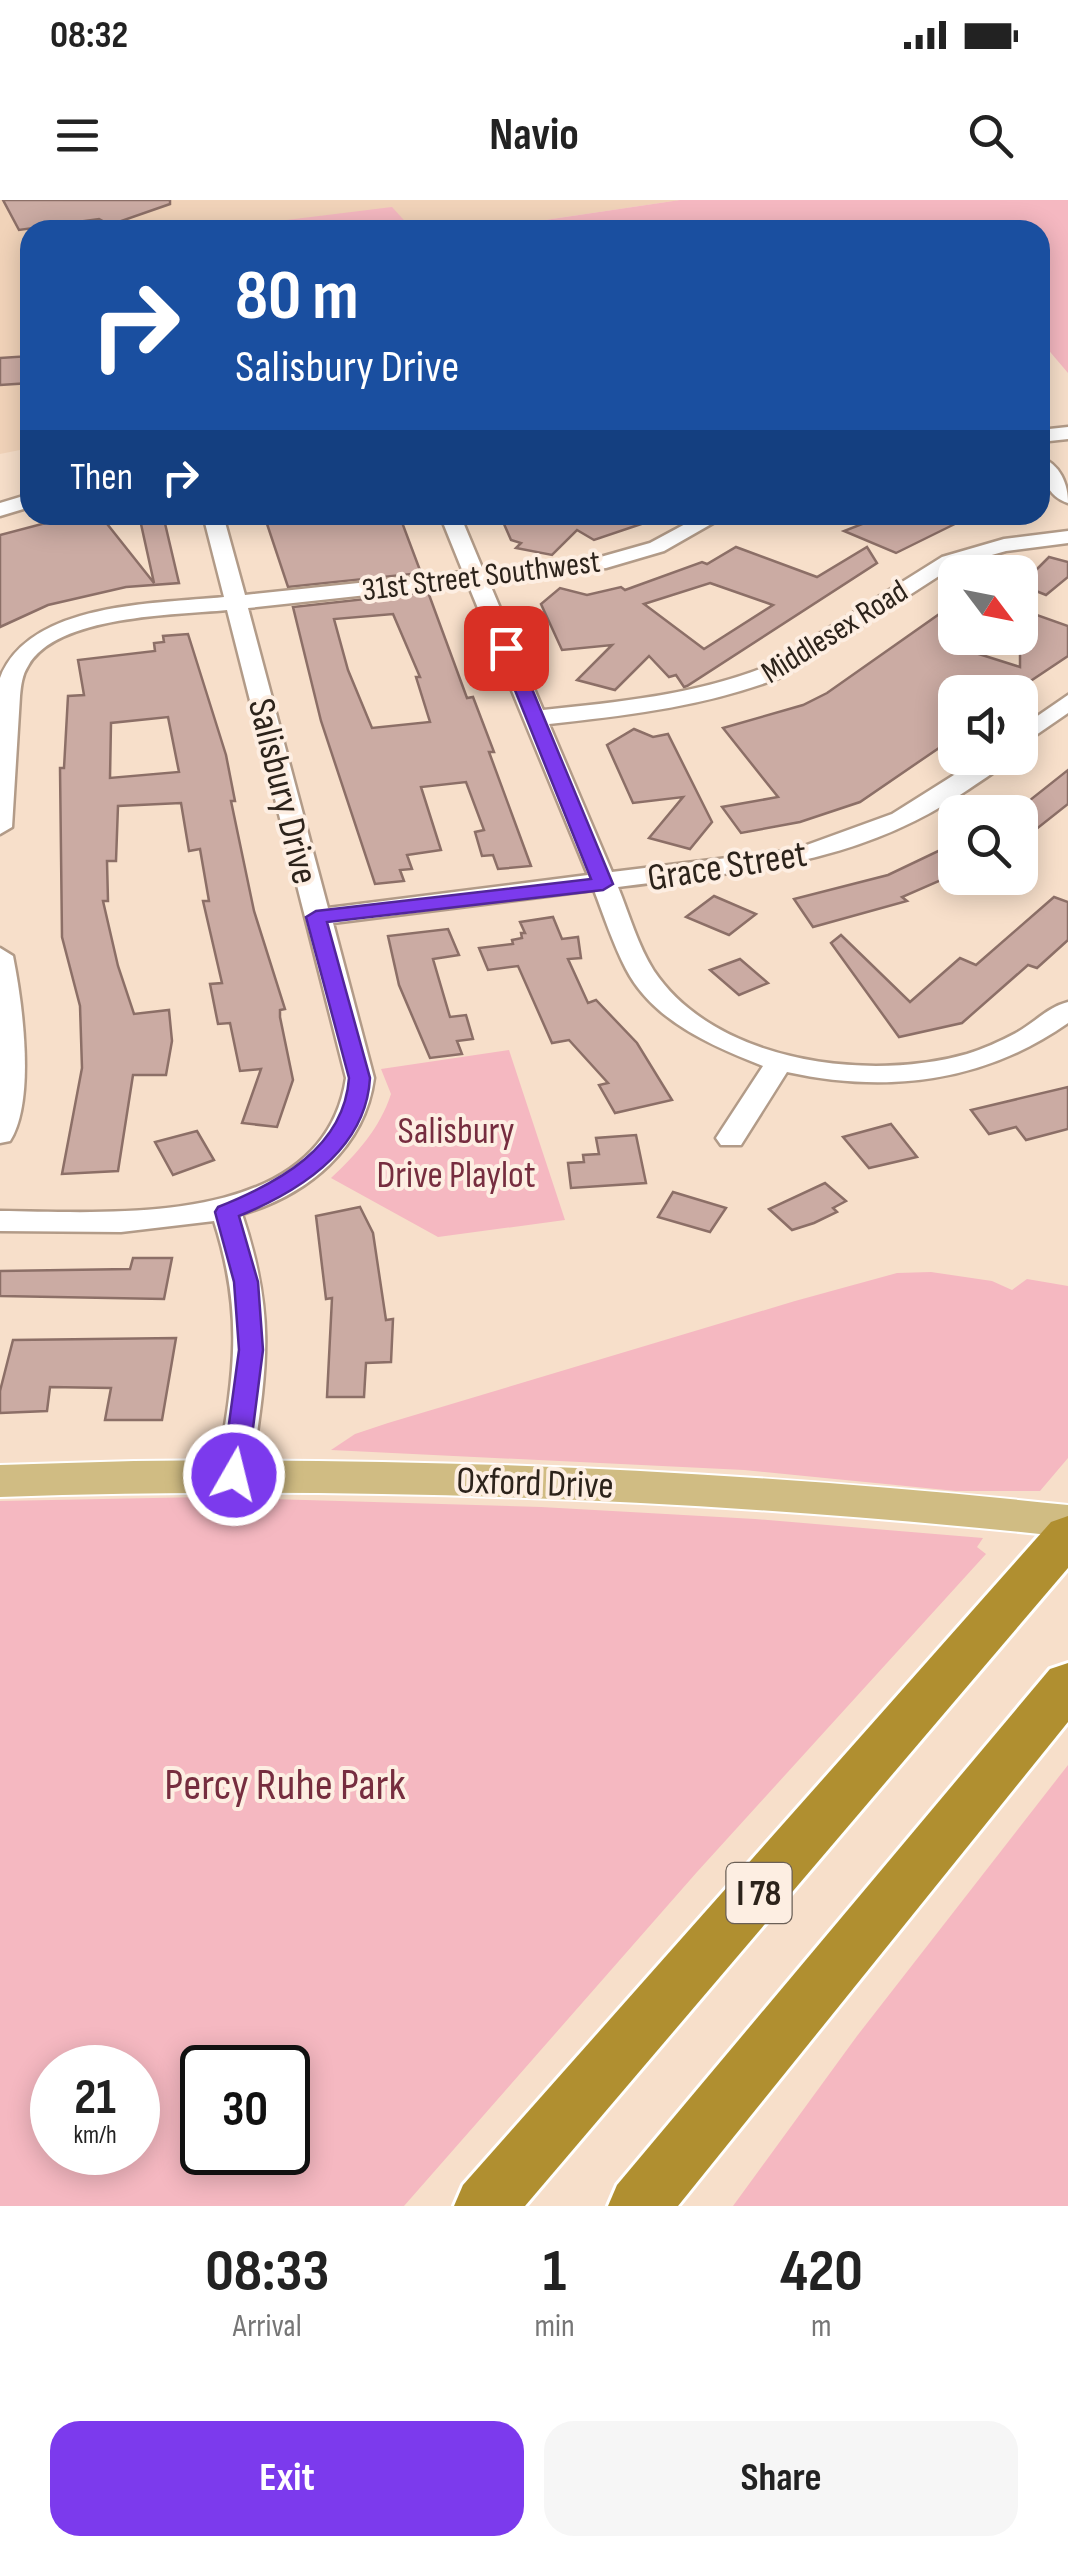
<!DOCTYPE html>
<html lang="en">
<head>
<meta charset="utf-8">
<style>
	:root { --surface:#fff; --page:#f6f6f6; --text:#222; --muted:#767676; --accent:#7c3aed }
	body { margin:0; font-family:"Sofia Sans Condensed",sans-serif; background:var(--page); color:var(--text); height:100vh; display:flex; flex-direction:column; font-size:38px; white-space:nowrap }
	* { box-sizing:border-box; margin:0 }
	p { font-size:32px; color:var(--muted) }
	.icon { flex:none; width:55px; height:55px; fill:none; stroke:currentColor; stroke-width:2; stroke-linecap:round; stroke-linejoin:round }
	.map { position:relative; height:2006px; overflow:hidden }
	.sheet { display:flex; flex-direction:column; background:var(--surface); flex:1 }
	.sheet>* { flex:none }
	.guide { position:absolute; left:20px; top:20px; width:1030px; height:305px; border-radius:30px; box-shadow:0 5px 25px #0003; background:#1a4fa0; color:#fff; overflow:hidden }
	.needle { width:65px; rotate:122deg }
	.tools { position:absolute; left:938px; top:355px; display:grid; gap:20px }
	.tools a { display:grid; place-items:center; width:100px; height:100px; border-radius:20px; background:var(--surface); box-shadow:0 5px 25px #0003; font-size:50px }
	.speed { position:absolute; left:30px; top:1845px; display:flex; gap:20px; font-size:50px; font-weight:700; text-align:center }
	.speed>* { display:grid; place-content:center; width:130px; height:130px; border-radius:50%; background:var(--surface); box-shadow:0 5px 25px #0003; line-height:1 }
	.speed small { font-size:25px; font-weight:400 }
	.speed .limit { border:5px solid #111; border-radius:15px; background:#fff; color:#111 }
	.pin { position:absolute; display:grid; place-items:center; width:85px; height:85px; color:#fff; margin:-42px; border-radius:20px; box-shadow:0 5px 15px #0006 }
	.me { position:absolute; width:110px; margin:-55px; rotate:8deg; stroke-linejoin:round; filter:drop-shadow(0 0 8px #0008) }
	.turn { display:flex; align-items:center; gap:35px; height:210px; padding:0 50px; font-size:45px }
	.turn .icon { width:130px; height:130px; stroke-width:2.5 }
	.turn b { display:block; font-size:70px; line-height:85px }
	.then { display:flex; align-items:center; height:95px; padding:0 50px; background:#0003; gap:20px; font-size:38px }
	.eta { display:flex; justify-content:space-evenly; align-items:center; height:170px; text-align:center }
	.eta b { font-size:60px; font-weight:700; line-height:70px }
	.button { display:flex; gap:20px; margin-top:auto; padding:20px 50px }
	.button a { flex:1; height:115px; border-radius:30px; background:var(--accent); color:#fff; font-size:40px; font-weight:700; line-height:115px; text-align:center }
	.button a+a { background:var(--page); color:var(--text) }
	.status { display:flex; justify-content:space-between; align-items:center; height:70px; padding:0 50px; background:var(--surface); direction:ltr }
	.status svg { height:28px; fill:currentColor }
	header { display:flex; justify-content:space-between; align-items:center; height:130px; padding:0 50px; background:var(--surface); font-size:45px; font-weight:700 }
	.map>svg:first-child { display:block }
</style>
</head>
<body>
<div class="status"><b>08:32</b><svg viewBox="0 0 49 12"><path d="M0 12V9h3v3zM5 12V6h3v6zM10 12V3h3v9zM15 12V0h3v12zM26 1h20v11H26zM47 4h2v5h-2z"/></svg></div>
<header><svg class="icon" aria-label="menu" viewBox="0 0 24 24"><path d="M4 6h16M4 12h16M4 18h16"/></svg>Navio<svg class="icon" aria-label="search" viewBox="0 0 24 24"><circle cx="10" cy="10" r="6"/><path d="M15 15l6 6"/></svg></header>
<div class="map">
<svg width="1068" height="2006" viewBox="0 0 1068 2006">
	<rect width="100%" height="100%" fill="#f7dfca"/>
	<polygon fill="#f1d3b9" points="0,0 680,0 477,30 30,30 30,248 0,254"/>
	<g fill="#f5b8c1" fill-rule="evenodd">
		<polygon points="680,0 1068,0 1068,173 1040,140 1040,30 477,30"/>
		<polygon points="392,7 413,30 221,28"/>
		<path d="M509 850 565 1020 438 1037 331 978C357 954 380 928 391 894L381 869Z"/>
		<polygon points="931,1072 992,1081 1012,1090 1027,1079 1068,1086 1068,1258 1040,1291 956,1291 744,1270 331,1250 355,1234 388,1223 795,1101 897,1073"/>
		<path d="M205 1297 541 1307 755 1319 983 1338 977 1347 986 1354 697 1672 404 2006H0V1301ZM52 1868H138V1952H52ZM202 1868H288V1952H202Z"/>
		<polygon points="1068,1565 1068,2006 733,2006 857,1836"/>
	</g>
	<g fill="#cbaba3" stroke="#8c6f67" stroke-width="2.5" fill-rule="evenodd">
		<polygon points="3,0 170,0 170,4 110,25 99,19 19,30"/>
		<polygon points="30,156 30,183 0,185 0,158"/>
		<polygon points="76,315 100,315 154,383 139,315 163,315 179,383 126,387 48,405 0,427 0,335"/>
		<polygon points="264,315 360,315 361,320 400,317 421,373 288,387"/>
		<polygon points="500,315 656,315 656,319 594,340 577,330 552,355 516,348 521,343 511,340"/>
		<polygon points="885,315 973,315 896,353 844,331"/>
		<path d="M736 347 817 377 867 347 877 363 687 486 684 487 676 475 669 477 649 456 615 490 577 480 612 445 562 450 541 404 560 388 587 395 621 387 625 390 702 362 707 364ZM710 383 773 405 704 449 644 404Z"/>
		<polygon points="1049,357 1068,362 1068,377 1046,395 1021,385"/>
		<path d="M428 392 467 498 473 497 494 552H489L531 666 498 669 493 655 482 656 475 632 484 630 466 582 421 587 441 650 407 655 412 669 400 670 404 681 375 684 321 521 293 407ZM393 414 420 477H416L430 522 372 528 348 470 334 419Z"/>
		<polygon points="955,403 955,435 944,443 1020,467 1020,409 1068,426 1068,456 1014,492 955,492 955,537 860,602 800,622 741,633 722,607 778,597 723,528 803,505 827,493"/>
		<path d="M188 434 226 555 235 601H231L254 711 285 809 280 810V817L293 880 277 927 242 923 261 869 240 871 230 823 218 824 210 784 222 783 203 701H209L200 649 189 651 181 603 118 606 116 661H107L108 701H103L118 766 134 814 169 810 172 841 166 875H133L118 971 62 974 82 868 80 806 62 737 60 568H64L68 496 84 495 78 460 155 451 154 443 164 442 163 436ZM168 517 179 572 110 578 111 523Z"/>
		<polygon points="634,529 653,537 668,534 712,622 690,649 649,638 683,597 633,603 607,545"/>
		<polygon points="1068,570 1068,604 1020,642 1020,608"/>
		<polygon points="955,643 955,674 902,697 907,701 813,727 794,699 888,675"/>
		<polygon points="714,696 756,714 729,735 686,717"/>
		<polygon points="1054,697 1068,702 1068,740 1037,768 1028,765 962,823 899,837 831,743 841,735 910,802 960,758 976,765"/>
		<polygon points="553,717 562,739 578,737 581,758 568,759 588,803 596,800 637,843 672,900 615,913 599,885 608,883 569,840 552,843 518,766 488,770 479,748 513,744 512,740 522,738 521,733 525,733 520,722"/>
		<polygon points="448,729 459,755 433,759 450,817 466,815 473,839 457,841 462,854 430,858 399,785 388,736"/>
		<polygon points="740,759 768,783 739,795 710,770"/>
		<polygon points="1068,887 1068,929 1026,940 1016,927 989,934 971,910"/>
		<polygon points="891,924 917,957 869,968 843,937"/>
		<polygon points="197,931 214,960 173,975 155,942"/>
		<polygon points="636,935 646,983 571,988 568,963 584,962 583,955 599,954 596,938"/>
		<polygon points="825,983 846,1001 833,1008 837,1012 814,1023 792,1030 769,1009"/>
		<polygon points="673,992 726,1008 710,1032 658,1017"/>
		<polygon points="360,1007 373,1033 386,1120 393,1119 391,1162 366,1163 364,1197 327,1197 332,1098 326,1099 316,1016"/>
		<polygon points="133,1058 172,1058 164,1099 0,1096 0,1071 130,1069"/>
		<polygon points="176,1138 162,1220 105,1220 111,1188 50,1187 47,1211 0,1213 0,1191 13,1140"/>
	</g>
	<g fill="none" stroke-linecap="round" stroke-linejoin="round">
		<g stroke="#b29b88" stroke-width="5">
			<g id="minor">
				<polygon points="1068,227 1068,239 1040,242 1040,230"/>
				<path d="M1040 257C1060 264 1068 284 1068 303 1048 297 1040 276 1040 257Z"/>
				<polygon points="30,294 30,307 0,316 0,303"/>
				<path d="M203 315H223L245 395 463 372 440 315H460L483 370 597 358 650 343 702 315H727L664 351 606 368 489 382 543 510C620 502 695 495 768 466L942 357 1004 339 1068 331V343L1006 351 956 365 784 476C708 506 630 515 549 524L612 672 793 650 892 614 981 558H1008C999 571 980 581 966 591 855 666 746 671 618 687 629 714 638 746 654 771 716 863 869 882 967 854 983 849 1001 841 1016 833 1034 823 1048 807 1068 802V823C984 882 887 894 787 872L741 945H721L716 938 763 866C712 846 653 821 626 769 613 744 604 716 594 690L333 723 374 878C365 948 307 995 242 1014 277 1118 266 1170 251 1275L246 1284 234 1287 222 1284 217 1275C233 1178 245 1118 214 1021L121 1032 0 1031V1011C112 1012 323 1030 346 878L227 410C176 415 56 415 28 466 22 475 21 486 20 496L12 627 0 634V478C29 402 155 404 224 397ZM468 384 588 675 328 708 248 408Z"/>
				<polygon points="1068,495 1068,513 1020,546 1020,528"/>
				<path d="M0 748 13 756C22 801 36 900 10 941L0 943Z"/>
			</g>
		</g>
		<g stroke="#fff" stroke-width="4">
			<path id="major" d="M134 1261C447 1257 757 1272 1068 1305V1337C712 1299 358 1285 0 1297V1265Z"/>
		</g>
		<g stroke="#fff" stroke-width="6">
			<g id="highway">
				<polygon points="1068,1316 1068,1368 525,2006 454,2006 463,1985 1051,1322"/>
				<polygon points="1068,1463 1068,1522 678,2006 608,2006 617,1985 1050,1469"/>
			</g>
		</g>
		<use href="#minor" fill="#fff" fill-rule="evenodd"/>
		<use href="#major" fill="#d0bc83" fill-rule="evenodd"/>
		<use href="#highway" fill="#b08f30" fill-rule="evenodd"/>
	</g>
	<path fill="#7c3aed" stroke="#51269a" stroke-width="2.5" d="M506 443 515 448 613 684 603 690 327 722 370 878C366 950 300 991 239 1016L258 1082 263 1150 247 1275 244 1282H225L222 1275 239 1150 234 1082 215 1012 218 1007C278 983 344 948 349 878L306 717 316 711 591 679 498 448Z"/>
	<g text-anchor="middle" stroke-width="8" stroke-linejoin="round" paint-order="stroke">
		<g font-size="32" fill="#2c231b" stroke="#fdeee2">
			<text transform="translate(481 375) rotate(-7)" y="11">31st Street Southwest</text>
			<text transform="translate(834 431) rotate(-32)" y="11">Middlesex Road</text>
		</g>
		<rect fill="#fdeee2" stroke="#6b6057" stroke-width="2.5" x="726.5" y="1663" width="65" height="60" rx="8"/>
		<g font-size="35" font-weight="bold" fill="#2c231b">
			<text x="759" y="1705">I 78</text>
		</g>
		<g font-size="38" fill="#2c231b" stroke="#fdeee2">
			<text transform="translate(284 591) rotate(76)" y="13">Salisbury Drive</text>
			<text transform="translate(727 665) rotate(-9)" y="13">Grace Street</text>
			<text transform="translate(535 1282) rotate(2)" y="13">Oxford Drive</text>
		</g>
		<g font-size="38" fill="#762d3f" stroke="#fdeee2">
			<text x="456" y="943">Salisbury<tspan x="456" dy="44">Drive Playlot</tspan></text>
		</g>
		<g font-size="45" fill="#762d3f" stroke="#fdeee2">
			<text x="285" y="1599">Percy Ruhe Park</text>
		</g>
	</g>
</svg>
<div class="tools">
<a><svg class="needle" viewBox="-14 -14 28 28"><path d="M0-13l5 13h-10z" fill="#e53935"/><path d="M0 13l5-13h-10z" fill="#767676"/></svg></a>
<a><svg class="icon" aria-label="sound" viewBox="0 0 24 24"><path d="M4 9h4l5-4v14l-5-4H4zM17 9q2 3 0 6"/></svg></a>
<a><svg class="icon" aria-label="search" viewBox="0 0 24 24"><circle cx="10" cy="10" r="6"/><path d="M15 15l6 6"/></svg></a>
</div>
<div class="speed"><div>21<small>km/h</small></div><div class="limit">30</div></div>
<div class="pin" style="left:506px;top:448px;background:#d93025"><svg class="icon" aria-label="arrive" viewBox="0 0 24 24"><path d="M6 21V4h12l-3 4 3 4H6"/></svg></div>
<svg class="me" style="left:234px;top:1275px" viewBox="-20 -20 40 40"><circle r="17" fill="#7c3aed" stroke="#fff" stroke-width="3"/><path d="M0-11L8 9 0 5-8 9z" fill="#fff"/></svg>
<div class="guide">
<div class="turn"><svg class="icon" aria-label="right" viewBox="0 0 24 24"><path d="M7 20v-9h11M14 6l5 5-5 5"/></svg><div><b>80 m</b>Salisbury Drive</div></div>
<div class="then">Then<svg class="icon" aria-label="right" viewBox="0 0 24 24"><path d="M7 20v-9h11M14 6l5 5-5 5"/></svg></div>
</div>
</div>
<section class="sheet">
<div class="eta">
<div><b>08:33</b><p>Arrival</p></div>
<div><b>1</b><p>min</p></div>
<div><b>420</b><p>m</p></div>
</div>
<div class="button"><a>Exit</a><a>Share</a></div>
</section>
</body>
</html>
